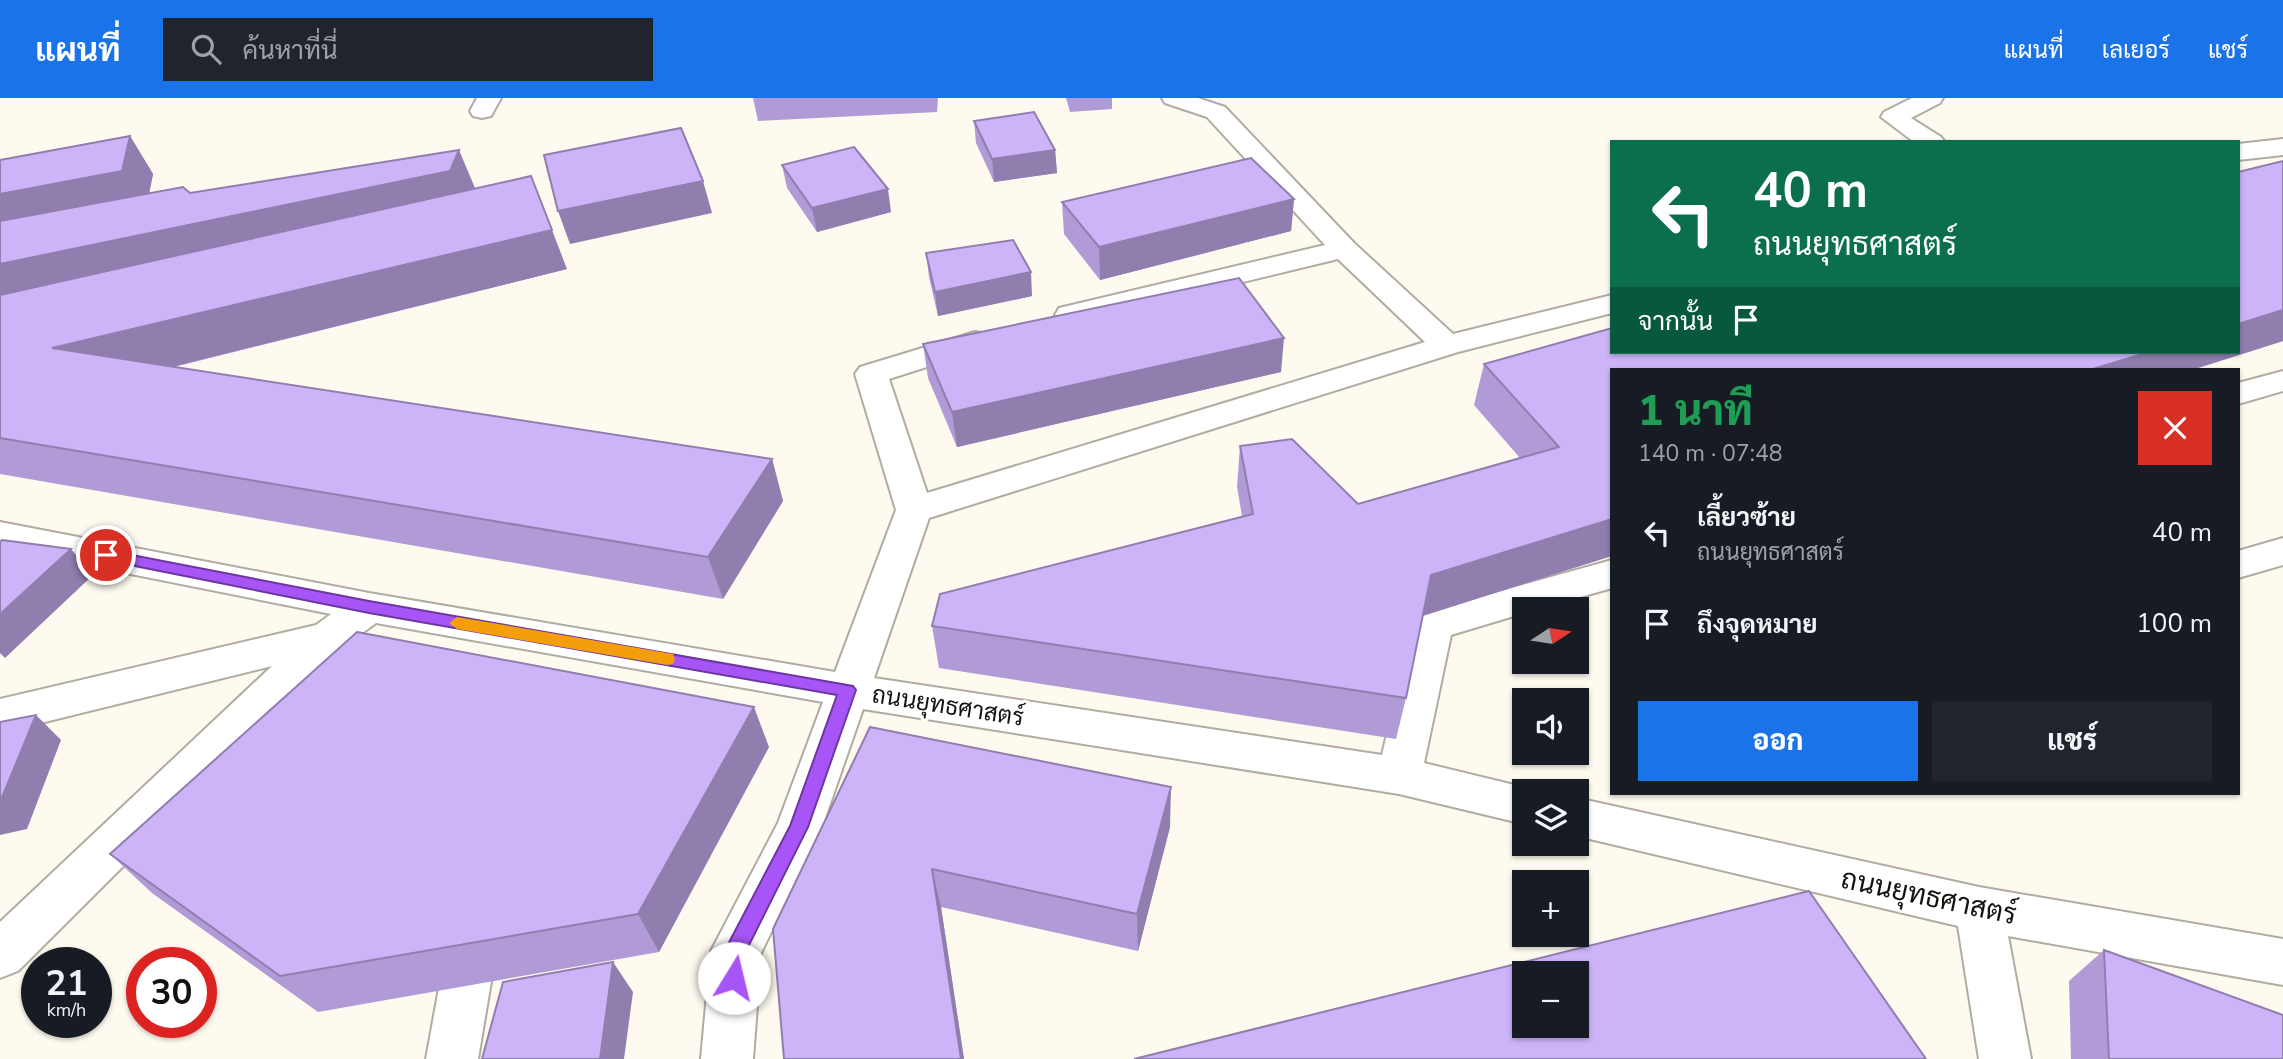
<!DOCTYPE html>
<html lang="th">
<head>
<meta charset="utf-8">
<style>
	:root { --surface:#171b24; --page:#20242c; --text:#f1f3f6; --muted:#9ea1a6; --accent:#1a73e8 }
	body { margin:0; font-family:"Nunito Sans",Sarabun,sans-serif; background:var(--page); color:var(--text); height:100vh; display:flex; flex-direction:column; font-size:26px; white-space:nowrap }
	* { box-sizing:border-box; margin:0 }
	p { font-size:23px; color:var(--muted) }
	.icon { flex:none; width:38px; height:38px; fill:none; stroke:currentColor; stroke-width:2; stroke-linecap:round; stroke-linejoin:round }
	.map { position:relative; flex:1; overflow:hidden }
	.details { position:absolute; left:1610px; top:270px; width:630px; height:427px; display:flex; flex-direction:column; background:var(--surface); border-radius:0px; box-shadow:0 2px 5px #0004 }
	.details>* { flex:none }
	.hud { position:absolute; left:1610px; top:42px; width:630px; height:214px; border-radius:0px; box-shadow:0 2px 5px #0004; background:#0b6e4f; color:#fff; overflow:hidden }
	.needle { width:46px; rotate:78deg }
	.tools { position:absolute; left:1512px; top:499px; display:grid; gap:14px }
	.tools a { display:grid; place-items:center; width:77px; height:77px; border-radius:0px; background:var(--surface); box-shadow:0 2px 5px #0004; font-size:35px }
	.speed { position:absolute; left:21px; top:849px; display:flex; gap:14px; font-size:35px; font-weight:700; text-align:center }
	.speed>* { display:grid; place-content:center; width:91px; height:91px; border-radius:50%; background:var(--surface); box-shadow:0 2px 5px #0004; line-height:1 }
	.speed small { font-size:18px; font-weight:400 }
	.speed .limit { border:10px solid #d22; background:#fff; color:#111 }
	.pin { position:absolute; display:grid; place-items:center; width:60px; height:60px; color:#fff; margin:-30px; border:4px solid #fff; border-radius:50%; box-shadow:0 2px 7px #0007 }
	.me { position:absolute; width:77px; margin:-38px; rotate:9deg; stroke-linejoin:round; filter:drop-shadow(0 0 5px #0008) }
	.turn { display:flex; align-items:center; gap:24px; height:147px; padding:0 28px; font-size:32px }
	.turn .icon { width:91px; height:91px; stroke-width:2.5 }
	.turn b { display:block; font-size:49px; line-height:60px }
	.then { display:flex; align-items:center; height:66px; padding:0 28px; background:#0003; gap:14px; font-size:26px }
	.round { display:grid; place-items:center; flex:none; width:74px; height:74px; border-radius:0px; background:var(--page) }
	.headline { display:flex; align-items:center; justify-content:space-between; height:119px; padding:0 28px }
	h1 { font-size:42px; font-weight:800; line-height:52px; color:#1e9e55 }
	.button { display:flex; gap:14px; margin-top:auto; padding:14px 28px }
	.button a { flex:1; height:80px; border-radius:0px; background:var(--accent); color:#fff; font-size:28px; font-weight:800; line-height:80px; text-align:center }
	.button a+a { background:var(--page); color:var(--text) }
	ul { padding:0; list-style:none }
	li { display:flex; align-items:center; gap:21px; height:91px; padding:0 28px }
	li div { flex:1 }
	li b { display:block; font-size:26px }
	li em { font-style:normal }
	header { display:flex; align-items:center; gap:42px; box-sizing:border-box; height:98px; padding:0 35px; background:var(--accent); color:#fff }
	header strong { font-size:33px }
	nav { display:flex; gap:38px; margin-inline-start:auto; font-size:24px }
	.search { width:490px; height:63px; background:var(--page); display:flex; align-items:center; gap:18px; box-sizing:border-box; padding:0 24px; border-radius:0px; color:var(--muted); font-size:26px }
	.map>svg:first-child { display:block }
</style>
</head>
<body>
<header>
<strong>แผนที่</strong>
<div class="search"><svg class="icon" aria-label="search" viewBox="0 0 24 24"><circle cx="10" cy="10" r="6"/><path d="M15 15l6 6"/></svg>ค้นหาที่นี่</div>
<nav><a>แผนที่</a><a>เลเยอร์</a><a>แชร์</a></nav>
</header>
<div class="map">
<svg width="2283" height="961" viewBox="0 0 2283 961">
	<rect width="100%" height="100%" fill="#fefaef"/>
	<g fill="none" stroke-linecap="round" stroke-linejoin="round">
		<g stroke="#b0aca1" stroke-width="4">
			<g id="minor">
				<polygon points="477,0 501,0 491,18 482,20 473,18 470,13"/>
				<polygon points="1162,0 1198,0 1225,9 1354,145 1453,236 1612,197 1612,215 1458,254 929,420 874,580 1382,657 1413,527 1419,516 1612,462 1612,490 1539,511 1524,511 1524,515 1451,537 1424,665 1539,693 1524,693 1524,726 1399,696 863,611 822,729 761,855 753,961 701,961 711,853 778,725 823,604 376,525 342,550 18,873 0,880 0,824 272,568 0,635 0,601 316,527 331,516 0,450 0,424 369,495 835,574 896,412 855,276 860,269 975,234 986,236 991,243 986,250 889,281 927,395 1425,244 1338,161 1070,226 1059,224 1055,217 1059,210 1325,147 1207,19 1165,5"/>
				<polygon points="1912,0 1943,0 1940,5 1911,20 1941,39 1945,44 1914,44 1881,19 1884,14"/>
				<polygon points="2283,41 2283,57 2238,62 2238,46"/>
				<polygon points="2283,273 2283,293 2238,306 2238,285"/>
				<polygon points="2283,440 2283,467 2238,480 2238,453"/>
				<polygon points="1577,700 1979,789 2283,841 2283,887 2008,838 2031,961 1979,961 1958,828 1577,738"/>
				<polygon points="474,814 491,820 499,836 478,961 426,961 449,836 457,820"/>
			</g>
		</g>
		<use href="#minor" fill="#fff" fill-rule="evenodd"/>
	</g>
	<g fill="#b09bd6">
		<polygon points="753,0 938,0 937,14 758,23"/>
		<polygon points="1066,0 1112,0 1112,11 1070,14"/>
		<polygon points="974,23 1055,52 1057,75 994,84 976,45"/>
		<polygon points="130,38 153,76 149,95 475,91 567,171 174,269 772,361 783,403 723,501 0,376 0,62"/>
		<polygon points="782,67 891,114 817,134 787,90"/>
		<polygon points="1294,101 1291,133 1100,182 1064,136 1062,104"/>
		<polygon points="926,155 1032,198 938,218 929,179"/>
		<polygon points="2283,243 1423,518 1406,600 1396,641 939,570 932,528 1242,418 1237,389 1240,348 1358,406 1520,360 1474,307 1484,266"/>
		<polygon points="923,246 1281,274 957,349 928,280"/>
		<polygon points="870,629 1170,729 1138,853 941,809 964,961 784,961"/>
		<polygon points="769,649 659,854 318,914 152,795 110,756"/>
		<polygon points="2104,852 2283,961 2071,961 2069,883"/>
	</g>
	<g fill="#907eae">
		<polygon points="130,38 153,76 146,112 0,141 0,96"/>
		<polygon points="459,52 475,90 0,213 0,166"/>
		<polygon points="1055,52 1057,75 994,84 992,61"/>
		<polygon points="703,83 712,115 570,146 558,113"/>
		<polygon points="888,91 891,114 817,134 812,110"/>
		<polygon points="1294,101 1291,133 1100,182 1099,149"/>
		<polygon points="552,132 567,171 83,291 52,250"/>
		<polygon points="1031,174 1032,198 938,218 935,194"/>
		<polygon points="2283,212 2283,243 2194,271 2093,271 2149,254 2238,254 2238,226"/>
		<polygon points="1284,240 1281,274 957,349 952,314"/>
		<polygon points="772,361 783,403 723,501 708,459"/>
		<polygon points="1612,421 1612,458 1422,518 1431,477"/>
		<polygon points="71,451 93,477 5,560 0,555 0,516"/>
		<polygon points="754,609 769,649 659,854 638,816"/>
		<polygon points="36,617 61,642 27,731 0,737 0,704"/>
		<polygon points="1171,689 1170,729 1138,853 1137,816"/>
		<polygon points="932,771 941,809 964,961 961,961"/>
		<polygon points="613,864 633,894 624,961 600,961"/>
	</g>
	<g fill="#cdb4f9" stroke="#907eae" stroke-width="2" fill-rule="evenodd">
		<polygon points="1034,14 1055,52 992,61 974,23"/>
		<polygon points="681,30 703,83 558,113 544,57"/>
		<polygon points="130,38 122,73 0,96 0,62"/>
		<polygon points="854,49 888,91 812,110 782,67"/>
		<polygon points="459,52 450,73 0,166 0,123 183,89 190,95"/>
		<polygon points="1251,60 1294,101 1099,149 1062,104"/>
		<polygon points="2283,63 2283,212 2238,226 2238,74"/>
		<polygon points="531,78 552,132 52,250 772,361 708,459 0,340 0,197"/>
		<polygon points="1013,142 1031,174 935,194 926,155"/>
		<polygon points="1239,180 1284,240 952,314 923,246"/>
		<polygon points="1612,230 1612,254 2149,254 2093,271 1612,271 1612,421 1431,477 1406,600 932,528 940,496 1253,416 1240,348 1292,341 1358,406 1559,349 1484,266"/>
		<polygon points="2,442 71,451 0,516 0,444"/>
		<polygon points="357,534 754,609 638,816 280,878 110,756"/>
		<polygon points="36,617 0,704 0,624"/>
		<polygon points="870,629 1171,689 1137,816 932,771 961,961 784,961 773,831"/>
		<path d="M1809 793 1926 961H1134ZM1524 875H1577V928H1524Z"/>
		<polygon points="2104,852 2283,917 2283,961 2109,961"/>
		<polygon points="613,864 600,961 482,961 503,884"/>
	</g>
	<polygon fill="#a855f7" stroke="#6d37a1" stroke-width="2" points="106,452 369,503 853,588 856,592 808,729 746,853 741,886 734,889 726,886 723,880 725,852 790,728 837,597 369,515 100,461 98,457 100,453"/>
	<polygon fill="#f59e0b" points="457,519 667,555 673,556 675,561 673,566 667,567 457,531 449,525"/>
	<g text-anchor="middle" stroke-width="6" stroke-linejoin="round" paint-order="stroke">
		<g font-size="24" fill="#14130f" stroke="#fff">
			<text transform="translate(948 608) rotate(9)" y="8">ถนนยุทธศาสตร์</text>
		</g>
		<g font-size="28" fill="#14130f" stroke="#fff">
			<text transform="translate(1929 798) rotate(12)" y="10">ถนนยุทธศาสตร์</text>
		</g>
	</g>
</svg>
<div class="tools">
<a><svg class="needle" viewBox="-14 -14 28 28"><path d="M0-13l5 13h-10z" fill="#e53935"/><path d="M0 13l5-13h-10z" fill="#9ea1a6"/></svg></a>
<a><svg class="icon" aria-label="sound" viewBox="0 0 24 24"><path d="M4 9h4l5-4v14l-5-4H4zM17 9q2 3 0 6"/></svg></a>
<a><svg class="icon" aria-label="layers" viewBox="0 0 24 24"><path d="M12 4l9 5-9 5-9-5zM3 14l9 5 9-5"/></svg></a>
<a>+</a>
<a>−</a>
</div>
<div class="speed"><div>21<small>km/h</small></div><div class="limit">30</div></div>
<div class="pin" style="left:106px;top:457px;background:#d93025"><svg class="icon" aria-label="arrive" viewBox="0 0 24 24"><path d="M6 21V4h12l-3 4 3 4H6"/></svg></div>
<svg class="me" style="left:734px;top:880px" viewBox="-20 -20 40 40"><circle r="19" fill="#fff"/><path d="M0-13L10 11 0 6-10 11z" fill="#a855f7"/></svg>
<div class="hud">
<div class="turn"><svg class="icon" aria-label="left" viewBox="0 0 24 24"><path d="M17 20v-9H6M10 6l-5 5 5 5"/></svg><div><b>40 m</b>ถนนยุทธศาสตร์</div></div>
<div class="then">จากนั้น<svg class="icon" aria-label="arrive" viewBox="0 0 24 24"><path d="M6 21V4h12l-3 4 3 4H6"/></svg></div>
</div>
<section class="details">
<div class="headline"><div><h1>1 นาที</h1><p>140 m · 07:48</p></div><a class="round" style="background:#d93025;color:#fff"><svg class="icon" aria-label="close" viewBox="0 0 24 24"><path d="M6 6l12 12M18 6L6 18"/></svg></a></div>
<ul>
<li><svg class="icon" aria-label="left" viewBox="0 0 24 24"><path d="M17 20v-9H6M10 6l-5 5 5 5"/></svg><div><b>เลี้ยวซ้าย</b><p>ถนนยุทธศาสตร์</p></div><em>40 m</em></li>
<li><svg class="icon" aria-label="arrive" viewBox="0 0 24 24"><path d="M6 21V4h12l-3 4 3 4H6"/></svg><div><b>ถึงจุดหมาย</b></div><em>100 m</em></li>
</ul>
<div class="button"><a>ออก</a><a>แชร์</a></div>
</section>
</div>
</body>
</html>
